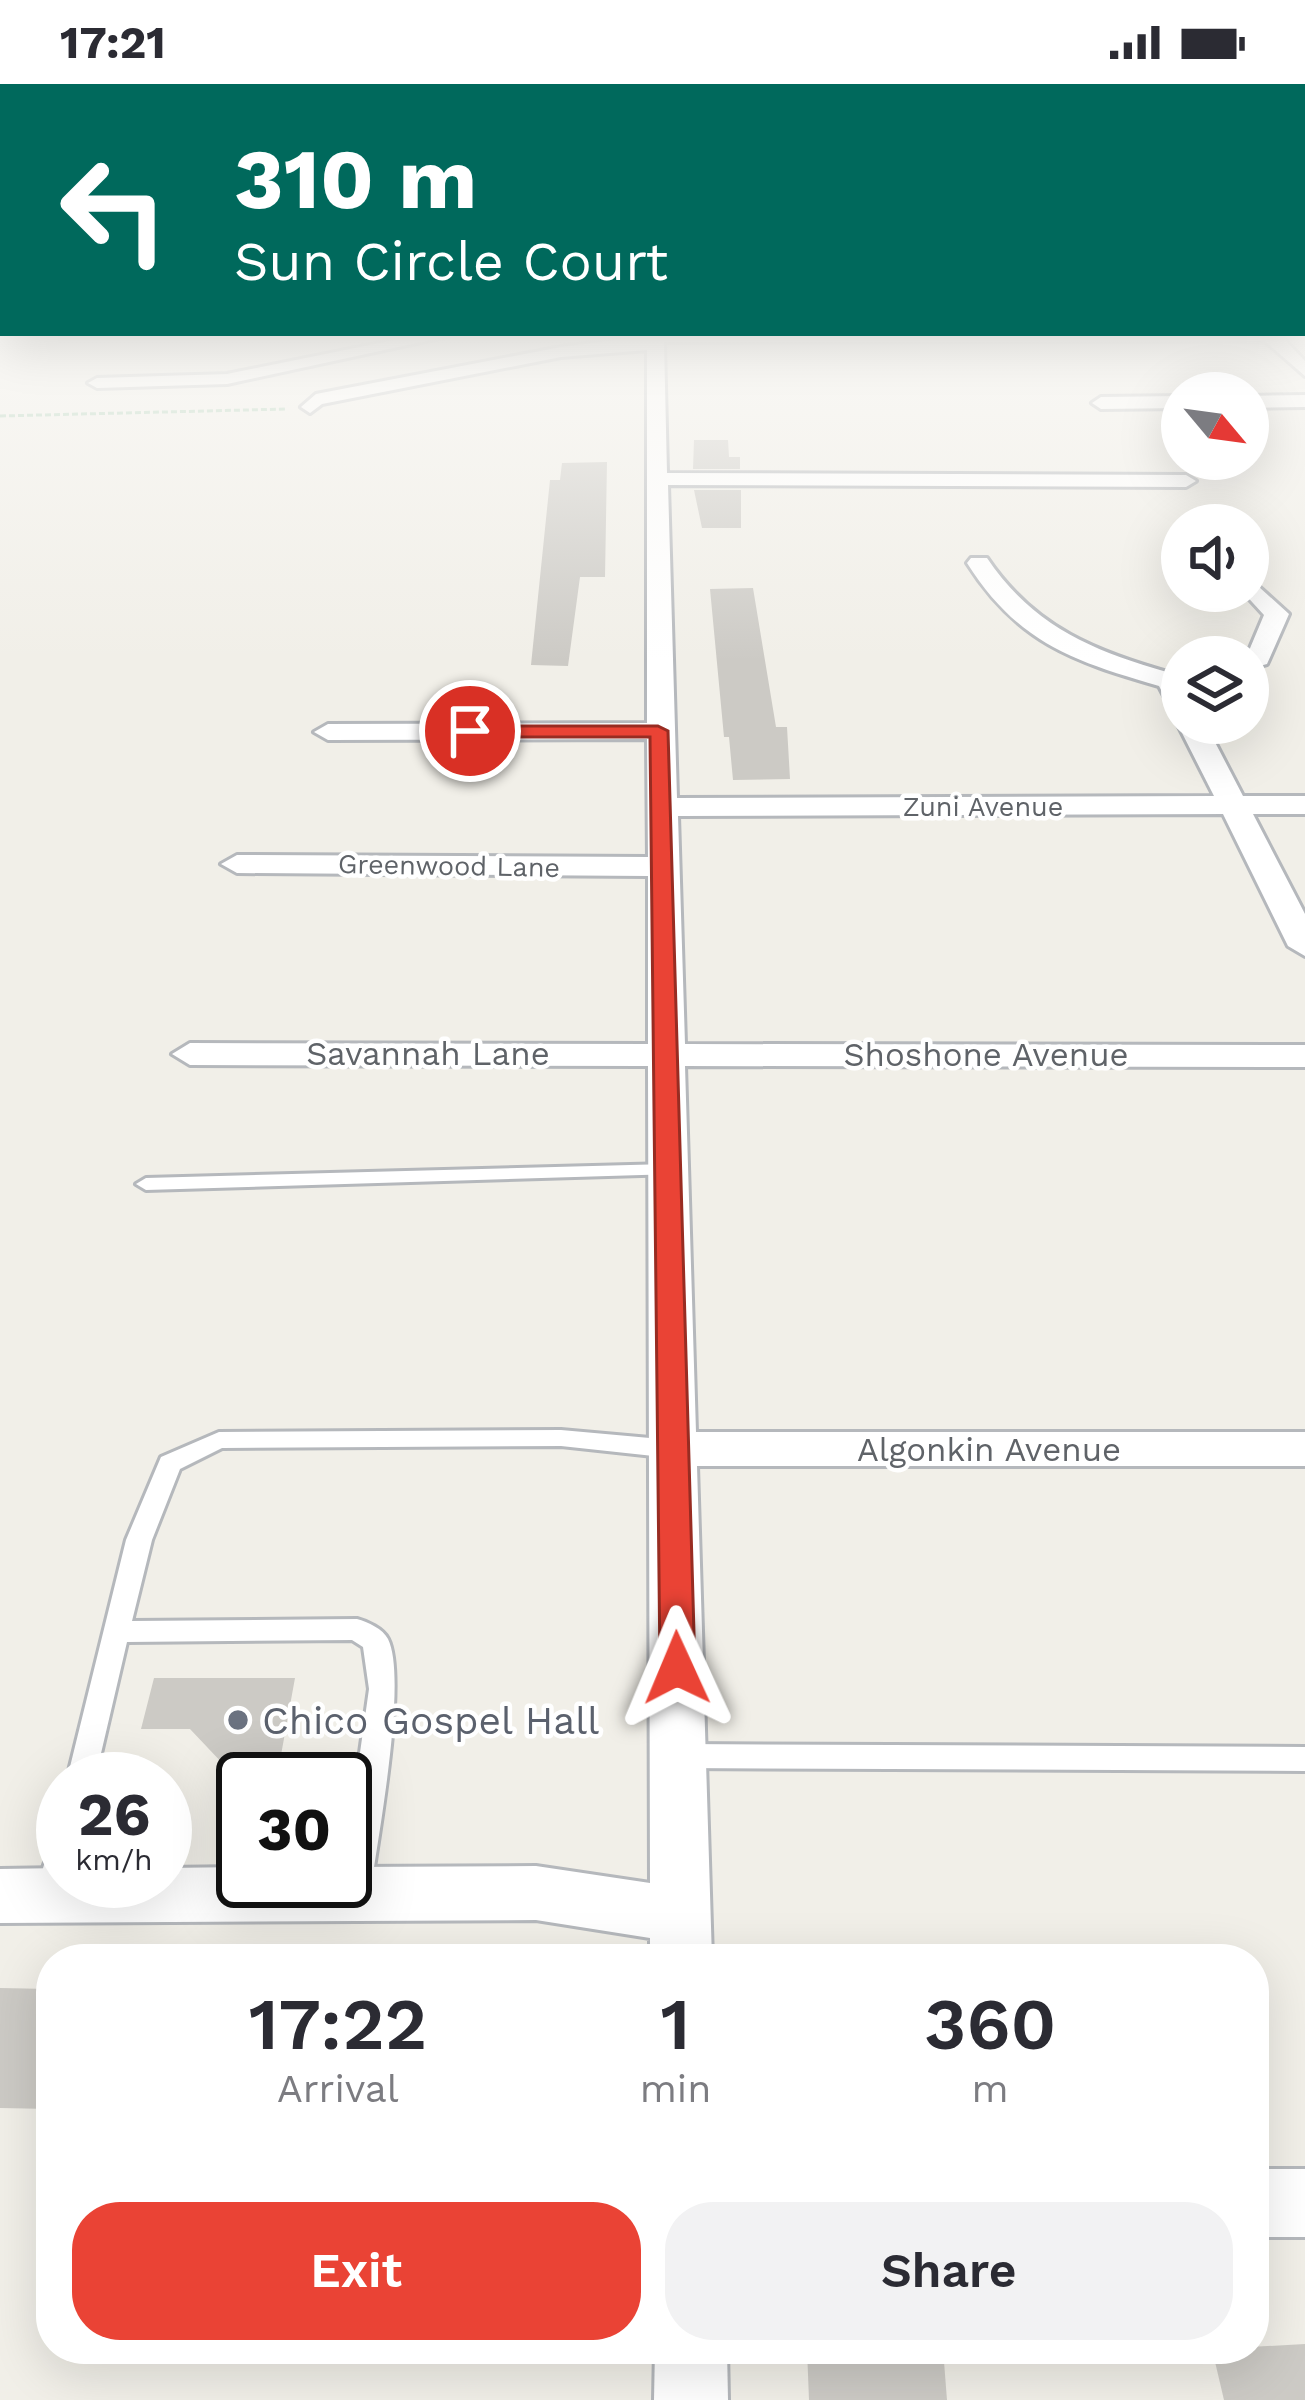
<!DOCTYPE html>
<html lang="en">
<head>
<meta charset="utf-8">
<style>
	:root { --surface:#fff; --page:#f2f2f3; --text:#2b2b33; --muted:#7c7c81; --accent:#ea4335 }
	body { margin:0; font-family:"Work Sans",sans-serif; background:var(--page); color:var(--text); height:100vh; display:flex; flex-direction:column; font-size:45px; white-space:nowrap }
	* { box-sizing:border-box; margin:0 }
	p { font-size:39px; color:var(--muted) }
	.icon { flex:none; width:66px; height:66px; fill:none; stroke:currentColor; stroke-width:2; stroke-linecap:round; stroke-linejoin:round }
	.map { position:relative; flex:1; overflow:hidden }
	.sheet { position:absolute; left:36px; top:1860px; width:1233px; height:420px; display:flex; flex-direction:column; background:var(--surface); border-radius:48px; box-shadow:0 12px 48px #0002 }
	.sheet>* { flex:none }
	.guide { position:absolute; left:0px; top:0px; width:1305px; height:252px; box-shadow:0 12px 48px #0002; background:#00695c; color:#fff; overflow:hidden }
	.needle { width:78px; rotate:119deg }
	.controls { position:absolute; left:1161px; top:288px; display:grid; gap:24px }
	.controls a { display:grid; place-items:center; width:108px; height:108px; border-radius:50%; background:var(--surface); box-shadow:0 12px 48px #0002; font-size:60px }
	.speed { position:absolute; left:36px; top:1668px; display:flex; gap:24px; font-size:60px; font-weight:700; text-align:center }
	.speed>* { display:grid; place-content:center; width:156px; height:156px; border-radius:50%; background:var(--surface); box-shadow:0 12px 48px #0002; line-height:1 }
	.speed small { font-size:30px; font-weight:400 }
	.speed .limit { border:6px solid #111; border-radius:18px; background:#fff; color:#111 }
	.pin { position:absolute; display:grid; place-items:center; width:102px; height:102px; color:#fff; margin:-51px; border:6px solid #fff; border-radius:50%; box-shadow:0 3px 12px #0007 }
	.me { position:absolute; width:132px; margin:-66px; rotate:359deg; stroke-linejoin:round; filter:drop-shadow(0 0 9px #0008) }
	.turn { display:flex; align-items:center; gap:42px; height:252px; padding:0 36px; font-size:54px }
	.turn .icon { width:156px; height:156px; stroke-width:2.5 }
	.turn b { display:block; font-size:84px; line-height:102px }
	.eta { display:flex; justify-content:space-evenly; align-items:center; height:204px; text-align:center }
	.eta b { font-size:72px; font-weight:600; line-height:84px }
	.action { display:flex; gap:24px; margin-top:auto; padding:24px 36px }
	.action a { flex:1; height:138px; border-radius:48px; background:var(--accent); color:#fff; font-size:48px; font-weight:600; line-height:138px; text-align:center }
	.action a+a { background:var(--page); color:var(--text) }
	.status { display:flex; justify-content:space-between; align-items:center; height:84px; padding:0 60px; background:var(--surface); direction:ltr }
	.status svg { height:33px; fill:currentColor }
	.map>svg:first-child { display:block }
</style>
</head>
<body>
<div class="status"><b>17:21</b><svg viewBox="0 0 49 12"><path d="M0 12V9h3v3zM5 12V6h3v6zM10 12V3h3v9zM15 12V0h3v12zM26 1h20v11H26zM47 4h2v5h-2z"/></svg></div>
<div class="map">
<svg width="1305" height="2316" viewBox="0 0 1305 2316">
	<rect width="100%" height="100%" fill="#f1efe8"/>
	<g fill="#cccac5">
		<polygon points="694,356 728,356 729,373 740,373 740,385 693,385"/>
		<polygon points="607,378 605,493 580,493 568,582 531,581 550,396 560,396 562,379"/>
		<polygon points="694,406 741,406 741,444 702,444"/>
		<polygon points="753,504 776,643 787,643 790,695 733,696 729,653 724,653 710,505"/>
		<polygon points="154,1594 295,1594 279,1682 225,1682 190,1645 141,1645"/>
		<polygon points="0,1904 51,1905 51,2025 0,2024"/>
		<polygon points="1305,2260 1305,2316 1224,2316 1212,2265"/>
		<polygon points="807,2265 943,2265 947,2316 809,2316"/>
	</g>
	<g fill="none" stroke-linecap="round" stroke-linejoin="round">
		<g stroke="#b5b8bc" stroke-width="6">
			<g id="lane">
				<polygon points="668,1080 675,1082 678,1086 675,1090 146,1106 136,1100 146,1094"/>
				<path d="M561 1346 672 1356 680 1359 684 1365 680 1371 672 1374 561 1362 222 1364 180 1385 152 1456 132 1537 357 1535C368 1538 383 1545 388 1555 408 1595 377 1759 370 1810L366 1820 355 1824 344 1820 340 1810 342 1797H345V1775L369 1605 363 1563 352 1556 127 1558 95 1695H67L126 1456 161 1373 219 1348Z"/>
				<polygon points="682,1660 1305,1663 1305,1687 682,1684 672,1680 668,1672 672,1664"/>
				<path d="M63 1755V1797H71L64 1819 53 1823 42 1819C35 1802 45 1775 53 1759Z"/>
			</g>
		</g>
		<g stroke="#b5b8bc" stroke-width="6">
			<g id="street">
				<polygon points="414,252 449,252 227,300 97,304 88,299 97,294 227,290"/>
				<polygon points="647,252 1281,252 1305,277 1305,292 1265,257 664,258 667,389 1186,391 1196,397 1186,403 668,401 677,714 1214,712 1177,639 1182,633 1182,639 1205,639 1243,712 1305,712 1305,730 1253,730 1305,830 1305,872 1288,862 1223,730 678,732 685,960 1305,961 1305,983 685,982 696,1348 1305,1348 1305,1382 697,1382 712,1875 650,1875 650,1854 536,1836 0,1839 0,1785 63,1784 63,1797 165,1797 165,1784 243,1783 243,1797 345,1797 345,1783 536,1782 650,1799 648,982 190,981 172,970 190,959 648,960 648,792 237,789 221,780 237,771 648,773 647,655 328,656 314,648 328,640 647,639 647,266 561,273 322,320 310,329 301,323 316,310 561,263"/>
				<polygon points="1305,311 1305,323 1248,324 1248,312"/>
				<polygon points="1182,312 1182,324 1101,325 1092,319 1101,313"/>
				<path d="M971 474H987C1035 545 1098 569 1178 591L1182 629 1172 627 1159 602C1072 577 1017 558 967 479Z"/>
				<polygon points="1248,493 1289,530 1267,580 1248,585 1248,573 1238,573 1248,569 1264,531 1242,507 1248,507"/>
				<rect x="1254" y="2085" width="51" height="68"/>
				<polygon points="655,2265 727,2265 728,2316 654,2316"/>
			</g>
		</g>
		<polyline stroke="#9cc7a9" stroke-width="3" stroke-dasharray="6 3" stroke-linecap="butt" points="0,332 286,325"/>
		<use href="#lane" fill="#fff" fill-rule="evenodd"/>
		<use href="#street" fill="#fff" fill-rule="evenodd"/>
	</g>
	<linearGradient id="sky" x2="0" y2="1"><stop stop-color="#8fc3f1"/><stop offset="0.44" stop-color="#f9f8f5"/><stop offset="1" stop-color="#f9f8f5" stop-opacity="0"/></linearGradient>
	<rect width="1305" height="577" fill="url(#sky)"/>
	<polygon fill="#ea4335" stroke="#982c22" stroke-width="3" points="658,642 668,647 695,1584 689,1594 665,1594 660,1584 650,653 470,653 461,647 470,642"/>
	<circle fill="#6b7280" stroke="#fff" stroke-width="4.5" cx="238" cy="1636" r="12"/>
	<g text-anchor="middle" stroke-width="9" stroke-linejoin="round" paint-order="stroke">
		<g font-size="27" fill="#5f6368" stroke="#fff">
			<text x="983" y="732">Zuni Avenue</text>
			<text transform="translate(449 782) rotate(1)" y="9">Greenwood Lane</text>
		</g>
		<g font-size="33" fill="#5f6368" stroke="#fff">
			<text x="428" y="981">Savannah Lane</text>
			<text x="986" y="982">Shoshone Avenue</text>
			<text x="989" y="1377">Algonkin Avenue</text>
		</g>
		<g font-size="39" fill="#5b616d" stroke="#fff" text-anchor="start">
			<text x="262" y="1650">Chico Gospel Hall</text>
		</g>
	</g>
</svg>
<div class="controls">
<a><svg class="needle" viewBox="-14 -14 28 28"><path d="M0-13l5 13h-10z" fill="#e53935"/><path d="M0 13l5-13h-10z" fill="#7c7c81"/></svg></a>
<a><svg class="icon" aria-label="sound" viewBox="0 0 24 24"><path d="M4 9h4l5-4v14l-5-4H4zM17 9q2 3 0 6"/></svg></a>
<a><svg class="icon" aria-label="layers" viewBox="0 0 24 24"><path d="M12 4l9 5-9 5-9-5zM3 14l9 5 9-5"/></svg></a>
</div>
<div class="speed"><div>26<small>km/h</small></div><div class="limit">30</div></div>
<div class="pin" style="left:470px;top:647px;background:#d93025"><svg class="icon" aria-label="arrive" viewBox="0 0 24 24"><path d="M6 21V4h12l-3 4 3 4H6"/></svg></div>
<svg class="me" style="left:677px;top:1584px" viewBox="-20 -20 40 40"><path d="M0-17L14 15 0 8-14 15z" fill="#ea4335" stroke="#fff" stroke-width="4"/></svg>
<div class="guide">
<div class="turn"><svg class="icon" aria-label="left" viewBox="0 0 24 24"><path d="M17 20v-9H6M10 6l-5 5 5 5"/></svg><div><b>310 m</b>Sun Circle Court</div></div>
</div>
<section class="sheet">
<div class="eta">
<div><b>17:22</b><p>Arrival</p></div>
<div><b>1</b><p>min</p></div>
<div><b>360</b><p>m</p></div>
</div>
<div class="action"><a>Exit</a><a>Share</a></div>
</section>
</div>
</body>
</html>
